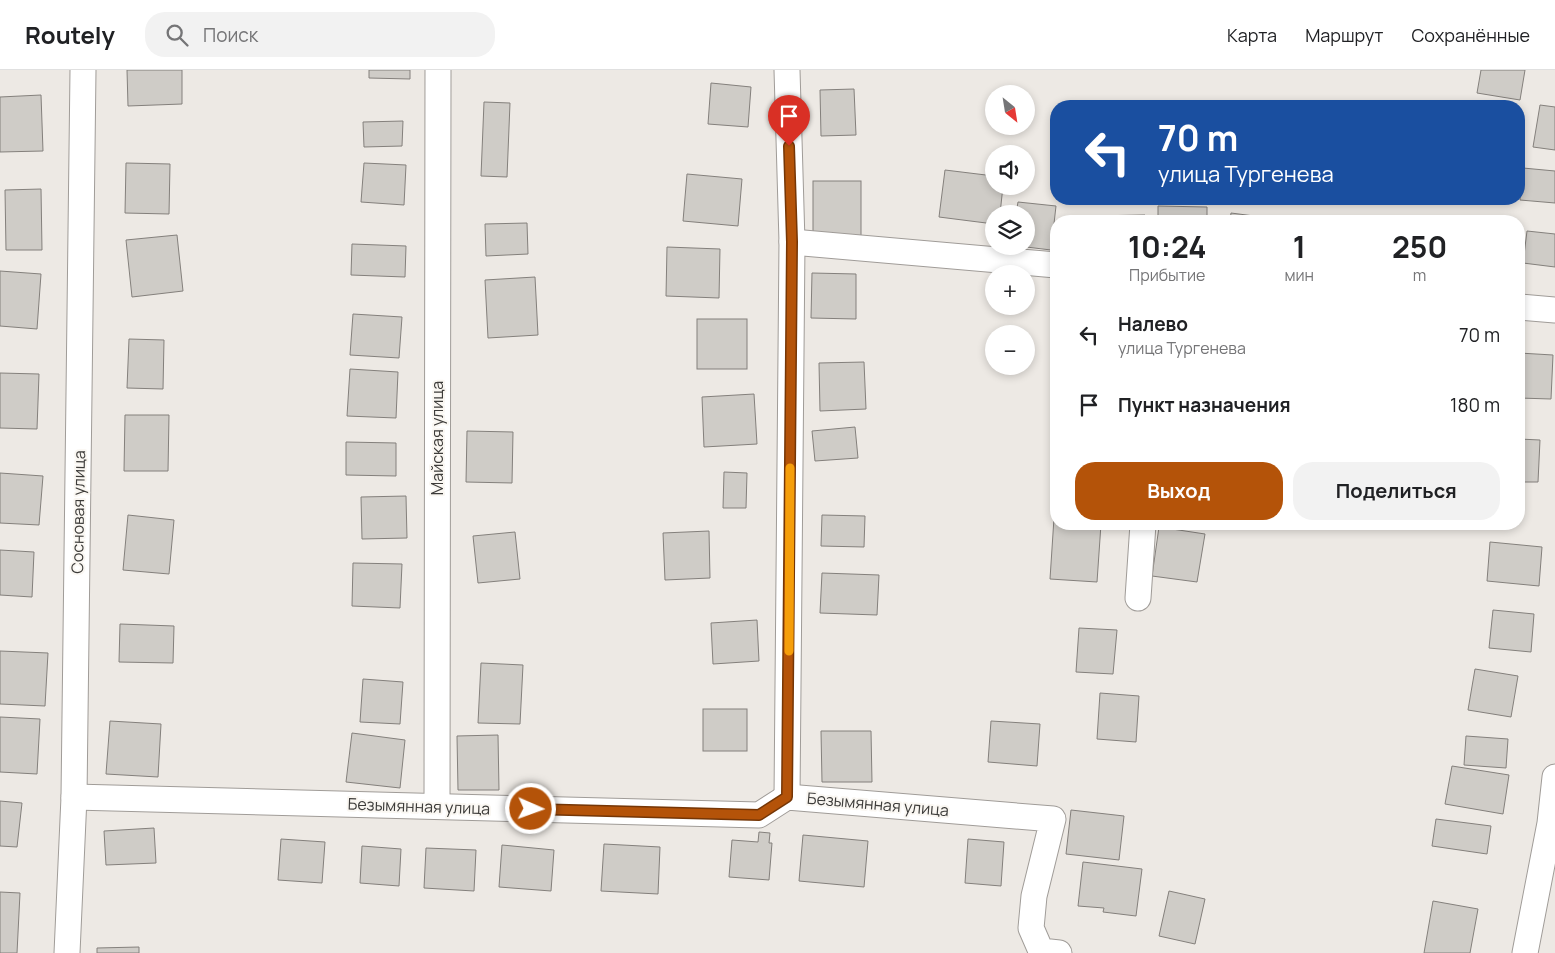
<!DOCTYPE html>
<html lang="ru">
<head>
<meta charset="utf-8">
<style>
	:root { --surface:#fff; --page:#f2f2f2; --text:#202124; --muted:#757577; --line:#e0e0e0; --accent:#b45309 }
	body { margin:0; font-family:Manrope,sans-serif; background:var(--page); color:var(--text); height:100vh; display:flex; flex-direction:column; font-size:19px; white-space:nowrap }
	* { box-sizing:border-box; margin:0 }
	p { font-size:16px; color:var(--muted) }
	.icon { flex:none; width:28px; height:28px; fill:none; stroke:currentColor; stroke-width:2; stroke-linecap:round; stroke-linejoin:round }
	.map { position:relative; flex:1; overflow:hidden }
	.sheet { position:absolute; left:1050px; top:145px; width:475px; height:315px; display:flex; flex-direction:column; background:var(--surface); border-radius:20px; box-shadow:0 2px 8px #0003 }
	.sheet>* { flex:none }
	.hud { position:absolute; left:1050px; top:30px; width:475px; height:105px; border-radius:20px; box-shadow:0 2px 8px #0003; background:#1a4fa0; color:#fff; overflow:hidden }
	.needle { width:32px; rotate:150deg }
	.controls { position:absolute; left:985px; top:15px; display:grid; gap:10px }
	.controls a { display:grid; place-items:center; width:50px; height:50px; border-radius:50%; background:var(--surface); box-shadow:0 2px 8px #0003; font-size:25px }
	.pin { position:absolute; display:grid; place-items:center; width:42px; height:42px; color:#fff; margin:-51px -21px; border-radius:50% 50% 50% 0; rotate:-45deg; box-shadow:0 0 5px #0007 }
	.pin .icon { rotate:45deg }
	.me { position:absolute; width:55px; margin:-28px; rotate:92deg; stroke-linejoin:round; filter:drop-shadow(0 0 4px #0008) }
	.turn { display:flex; align-items:center; gap:18px; height:105px; padding:0 25px; font-size:22px }
	.turn .icon { width:65px; height:65px; stroke-width:2.5 }
	.turn b { display:block; font-size:35px; line-height:42px }
	.eta { display:flex; justify-content:space-evenly; align-items:center; height:85px; text-align:center }
	.eta b { font-size:30px; font-weight:700; line-height:35px }
	.action { display:flex; gap:10px; margin-top:auto; padding:10px 25px }
	.action a { flex:1; height:58px; border-radius:20px; background:var(--accent); color:#fff; font-size:20px; font-weight:700; line-height:58px; text-align:center }
	.action a+a { background:var(--page); color:var(--text) }
	ul { padding:0; list-style:none }
	li { display:flex; align-items:center; gap:15px; height:70px; padding:0 25px }
	li div { flex:1 }
	li b { display:block; font-size:19px }
	li em { font-style:normal }
	header { display:flex; align-items:center; gap:30px; box-sizing:border-box; height:70px; padding:0 25px; background:var(--surface); border-bottom:1px solid var(--line) }
	header strong { font-size:24px }
	nav { display:flex; gap:28px; margin-inline-start:auto; font-size:18px }
	.search { width:350px; height:45px; background:var(--page); display:flex; align-items:center; gap:12px; box-sizing:border-box; padding:0 18px; border-radius:20px; color:var(--muted); font-size:19px }
	.map>svg:first-child { display:block }
</style>
</head>
<body>
<header>
<strong>Routely</strong>
<div class="search"><svg class="icon" aria-label="search" viewBox="0 0 24 24"><circle cx="10" cy="10" r="6"/><path d="M15 15l6 6"/></svg>Поиск</div>
<nav><a>Карта</a><a>Маршрут</a><a>Сохранённые</a></nav>
</header>
<div class="map">
<svg width="1555" height="883" viewBox="0 0 1555 883">
	<rect width="100%" height="100%" fill="#ede9e4"/>
	<g fill="#cfccc7" stroke="#84807c">
		<polygon points="127,0 182,0 182,34 128,36"/>
		<polygon points="369,0 410,0 410,9 369,8"/>
		<polygon points="1481,0 1525,0 1520,30 1477,23"/>
		<polygon points="711,13 751,17 748,57 708,54"/>
		<polygon points="854,19 856,65 821,66 820,20"/>
		<polygon points="41,25 43,81 0,82 0,27"/>
		<polygon points="484,32 510,33 507,107 481,106"/>
		<polygon points="1540,35 1555,37 1555,80 1533,77"/>
		<polygon points="403,51 402,76 364,77 363,52"/>
		<polygon points="126,93 170,94 169,144 125,143"/>
		<polygon points="364,93 406,95 404,135 361,132"/>
		<polygon points="1523,98 1555,101 1555,133 1520,130"/>
		<polygon points="945,100 994,106 994,116 1003,116 1000,144 994,144 994,154 939,147"/>
		<polygon points="687,104 742,109 738,156 683,151"/>
		<rect x="813" y="111" width="48" height="55"/>
		<polygon points="41,119 42,180 6,180 5,120"/>
		<polygon points="1018,132 1056,136 1051,180 1018,176 1026,176 1026,144 1016,144"/>
		<polygon points="1158,136 1207,137 1207,151 1158,151"/>
		<polygon points="1231,143 1277,149 1277,151 1230,151"/>
		<polygon points="1145,145 1145,151 1091,151 1091,146"/>
		<polygon points="527,153 528,184 486,186 485,154"/>
		<polygon points="1527,161 1555,164 1555,197 1523,193"/>
		<polygon points="177,165 183,221 132,227 126,170"/>
		<polygon points="352,174 406,176 405,207 351,205"/>
		<polygon points="667,177 720,179 719,228 666,226"/>
		<polygon points="0,201 41,204 37,259 0,256"/>
		<polygon points="812,203 856,204 856,249 811,248"/>
		<polygon points="535,207 538,265 488,268 485,210"/>
		<polygon points="353,244 402,247 399,288 350,285"/>
		<rect x="697" y="249" width="50" height="50"/>
		<polygon points="129,269 164,270 163,319 127,318"/>
		<polygon points="1519,283 1553,285 1551,329 1519,328"/>
		<polygon points="864,292 866,339 820,341 819,293"/>
		<polygon points="350,299 398,302 396,348 347,346"/>
		<polygon points="0,303 39,304 37,359 0,358"/>
		<polygon points="754,324 757,374 704,377 702,327"/>
		<polygon points="125,345 169,345 168,401 124,401"/>
		<polygon points="855,357 858,388 815,391 812,361"/>
		<polygon points="467,361 513,362 512,413 466,412"/>
		<polygon points="1519,369 1540,370 1538,412 1519,412"/>
		<polygon points="346,372 396,373 396,406 346,405"/>
		<polygon points="724,402 747,403 746,438 723,438"/>
		<polygon points="0,403 43,406 39,455 0,453"/>
		<polygon points="406,426 407,468 362,469 361,427"/>
		<polygon points="128,445 174,450 169,504 123,500"/>
		<polygon points="822,445 865,446 864,477 821,476"/>
		<polygon points="1054,448 1056,448 1056,454 1101,454 1097,512 1050,509"/>
		<polygon points="1159,457 1205,464 1197,512 1152,506"/>
		<polygon points="709,461 710,508 665,510 663,463"/>
		<polygon points="515,462 520,509 478,513 473,466"/>
		<polygon points="1490,472 1542,477 1539,516 1487,511"/>
		<polygon points="0,480 34,482 32,527 0,525"/>
		<polygon points="353,493 402,494 400,538 352,536"/>
		<polygon points="822,503 879,505 877,545 820,543"/>
		<polygon points="1493,540 1534,544 1531,582 1489,578"/>
		<polygon points="757,550 759,591 713,594 711,553"/>
		<polygon points="120,554 174,556 173,593 119,592"/>
		<polygon points="1079,558 1117,560 1113,604 1076,602"/>
		<polygon points="0,581 48,583 45,636 0,634"/>
		<polygon points="481,593 523,595 520,654 478,653"/>
		<polygon points="1475,599 1518,606 1511,647 1468,640"/>
		<polygon points="363,609 403,612 400,654 360,652"/>
		<polygon points="1100,623 1139,626 1136,672 1097,669"/>
		<rect x="703" y="639" width="44" height="42"/>
		<polygon points="0,647 40,649 37,704 0,702"/>
		<polygon points="110,651 161,654 158,707 106,704"/>
		<polygon points="991,651 1040,654 1037,696 988,692"/>
		<polygon points="821,661 871,661 872,712 822,712"/>
		<polygon points="352,663 405,670 400,718 346,712"/>
		<polygon points="498,665 499,720 458,720 457,666"/>
		<polygon points="1466,666 1508,669 1506,698 1464,695"/>
		<polygon points="1452,696 1509,705 1503,744 1445,734"/>
		<polygon points="0,731 22,733 17,777 0,776"/>
		<polygon points="1071,740 1124,746 1119,790 1066,784"/>
		<polygon points="1436,749 1491,756 1487,784 1432,776"/>
		<polygon points="154,758 156,793 106,795 104,761"/>
		<polygon points="759,762 770,763 769,773 772,773 769,810 729,807 732,770 758,772"/>
		<polygon points="803,765 868,771 864,817 799,811"/>
		<polygon points="281,769 325,772 322,813 278,810"/>
		<polygon points="968,769 1004,772 1001,816 965,813"/>
		<polygon points="604,774 660,777 658,824 601,821"/>
		<polygon points="502,775 554,780 551,821 499,817"/>
		<polygon points="362,776 401,779 399,816 360,813"/>
		<polygon points="426,778 476,780 474,821 424,818"/>
		<polygon points="1083,792 1142,799 1136,846 1103,842 1104,838 1078,836"/>
		<polygon points="1169,821 1205,829 1195,874 1159,866"/>
		<polygon points="0,822 20,823 17,883 0,883"/>
		<polygon points="1433,831 1478,839 1470,883 1424,883"/>
		<polygon points="139,877 139,883 97,883 97,878"/>
	</g>
	<g fill="none" stroke-linecap="round" stroke-linejoin="round">
		<g stroke="#a09c98" stroke-width="27">
			<g id="minor">
				<polyline points="792,172 1056,195"/>
				<polyline points="1519,237 1555,240"/>
				<polyline points="1138,528 1143,454"/>
				<polyline points="74,727 759,745 787,727 1053,749 1034,826 1031,858 1041,881 1059,883"/>
				<polyline points="787,727 792,172 787,0"/>
				<polyline points="437,736 438,0"/>
				<polyline points="67,883 74,727 83,0"/>
				<polyline points="1525,883 1550,753 1555,707"/>
			</g>
		</g>
		<use href="#minor" stroke="#fff" stroke-width="25"/>
	</g>
	<g fill="none" stroke-linecap="round" stroke-linejoin="round">
		<g stroke="#753606" stroke-width="12">
			<polyline id="route" points="531,739 759,745 787,727 792,172 789,76"/>
		</g>
		<use href="#route" stroke="#b45309" stroke-width="9"/>
		<polyline stroke="#f59e0b" stroke-width="9" points="789,581 790,398"/>
	</g>
	<g text-anchor="middle" stroke-width="4" stroke-linejoin="round" paint-order="stroke">
		<g font-size="16" fill="#3d3c3a" stroke="#faf7f2">
			<text transform="translate(437 368) rotate(-90)" y="6">Майская улица</text>
			<text transform="translate(78 442) rotate(-89)" y="6">Сосновая улица</text>
			<text transform="translate(878 734) rotate(5)" y="6">Безымянная улица</text>
			<text transform="translate(419 736) rotate(2)" y="6">Безымянная улица</text>
		</g>
	</g>
</svg>
<div class="controls">
<a><svg class="needle" viewBox="-14 -14 28 28"><path d="M0-13l5 13h-10z" fill="#e53935"/><path d="M0 13l5-13h-10z" fill="#757577"/></svg></a>
<a><svg class="icon" aria-label="sound" viewBox="0 0 24 24"><path d="M4 9h4l5-4v14l-5-4H4zM17 9q2 3 0 6"/></svg></a>
<a><svg class="icon" aria-label="layers" viewBox="0 0 24 24"><path d="M12 4l9 5-9 5-9-5zM3 14l9 5 9-5"/></svg></a>
<a>+</a>
<a>−</a>
</div>
<div class="pin" style="left:789px;top:76px;background:#d93025"><svg class="icon" aria-label="arrive" viewBox="0 0 24 24"><path d="M6 21V4h12l-3 4 3 4H6"/></svg></div>
<svg class="me" style="left:531px;top:739px" viewBox="-20 -20 40 40"><circle r="17" fill="#b45309" stroke="#fff" stroke-width="3"/><path d="M0-11L8 9 0 5-8 9z" fill="#fff"/></svg>
<div class="hud">
<div class="turn"><svg class="icon" aria-label="left" viewBox="0 0 24 24"><path d="M17 20v-9H6M10 6l-5 5 5 5"/></svg><div><b>70 m</b>улица Тургенева</div></div>
</div>
<section class="sheet">
<div class="eta">
<div><b>10:24</b><p>Прибытие</p></div>
<div><b>1</b><p>мин</p></div>
<div><b>250</b><p>m</p></div>
</div>
<ul>
<li><svg class="icon" aria-label="left" viewBox="0 0 24 24"><path d="M17 20v-9H6M10 6l-5 5 5 5"/></svg><div><b>Налево</b><p>улица Тургенева</p></div><em>70 m</em></li>
<li><svg class="icon" aria-label="arrive" viewBox="0 0 24 24"><path d="M6 21V4h12l-3 4 3 4H6"/></svg><div><b>Пункт назначения</b></div><em>180 m</em></li>
</ul>
<div class="action"><a>Выход</a><a>Поделиться</a></div>
</section>
</div>
</body>
</html>
